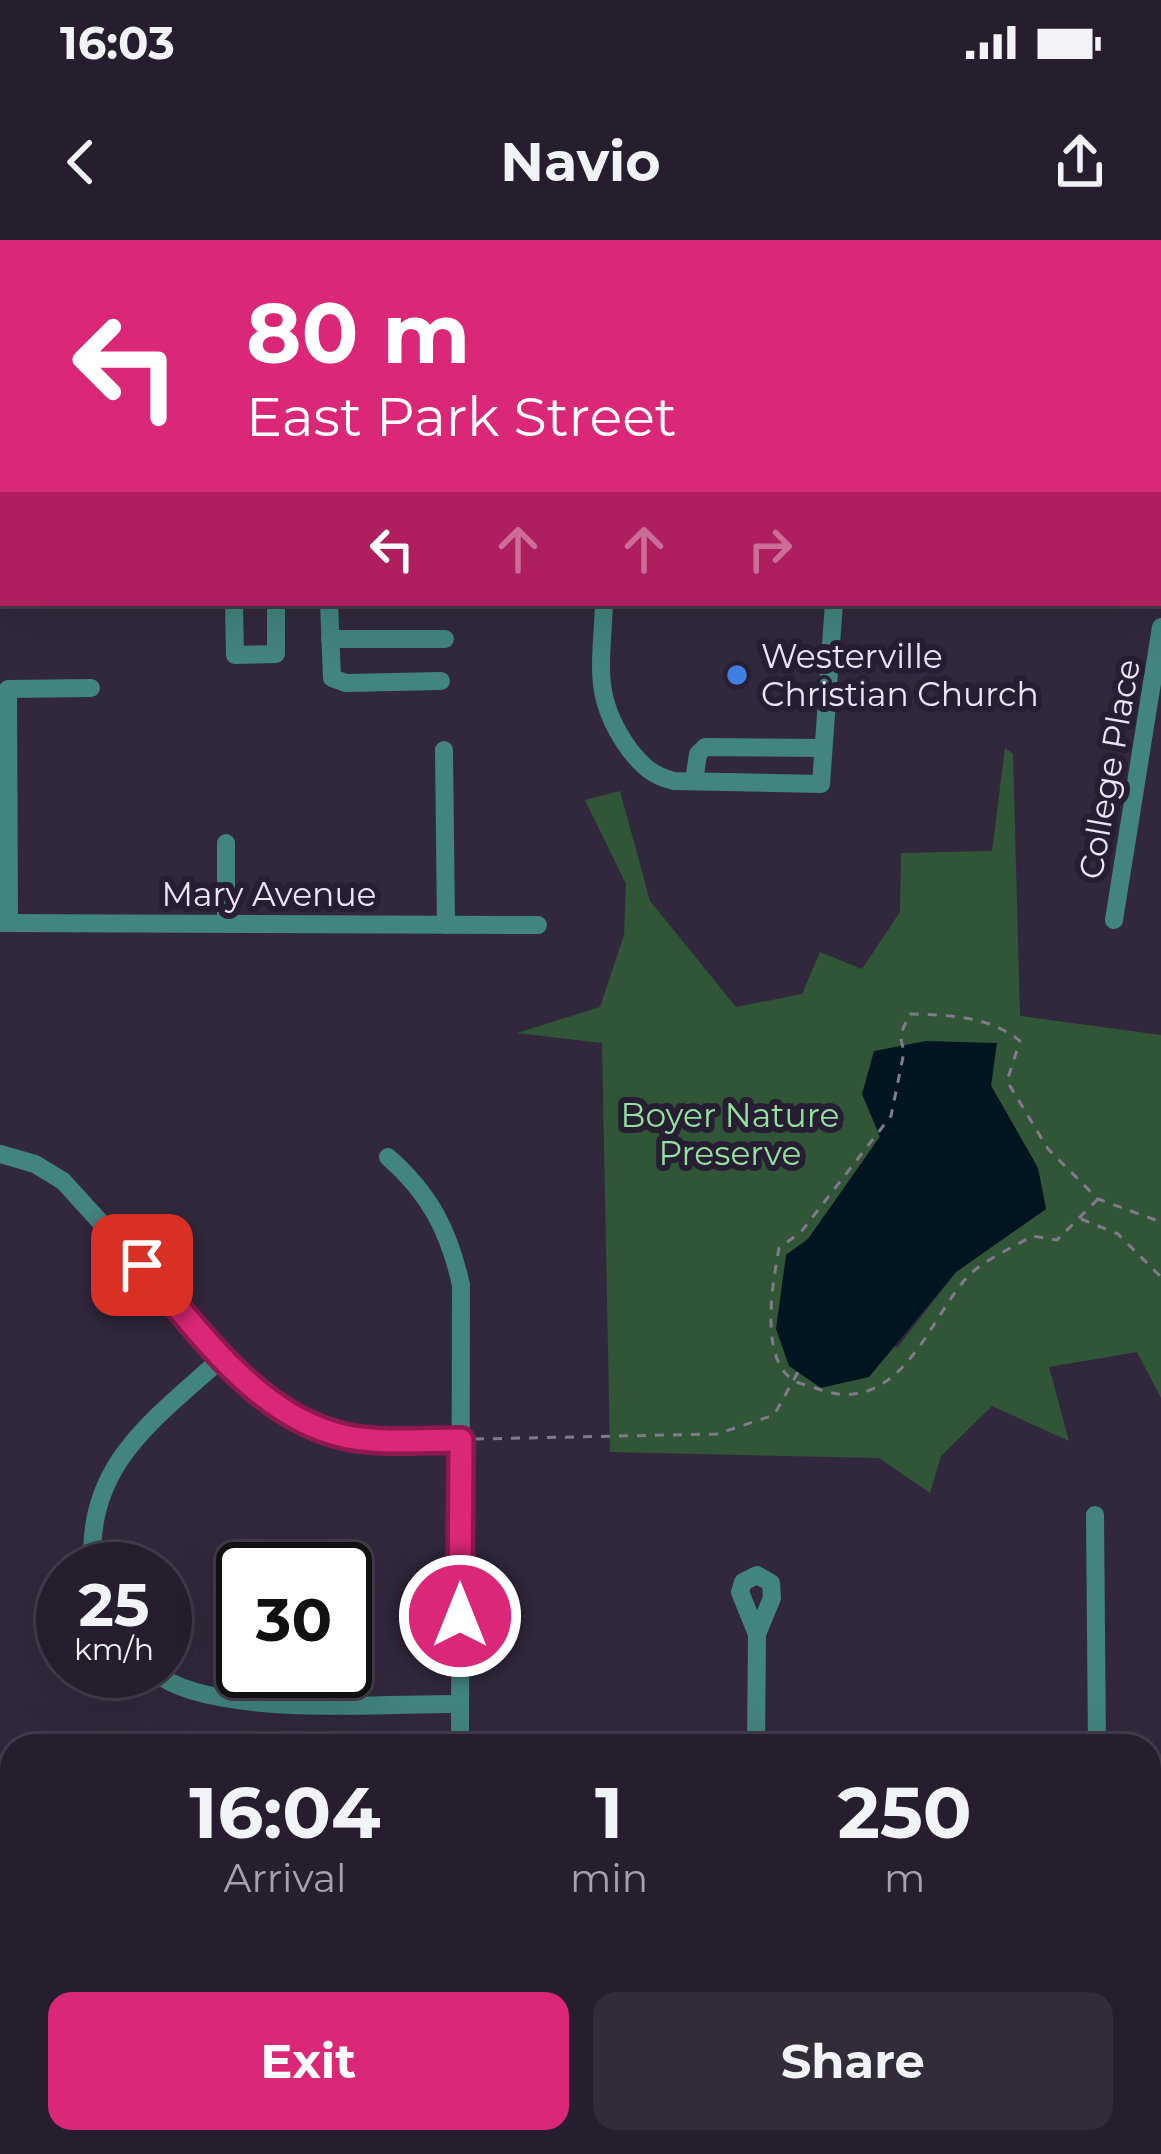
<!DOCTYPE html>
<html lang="en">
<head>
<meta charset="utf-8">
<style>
	:root { --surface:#261e2e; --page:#322b3a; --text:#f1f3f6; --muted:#a4a2aa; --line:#423c4a; --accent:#db2777 }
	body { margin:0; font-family:Montserrat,sans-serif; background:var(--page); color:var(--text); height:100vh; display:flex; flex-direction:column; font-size:45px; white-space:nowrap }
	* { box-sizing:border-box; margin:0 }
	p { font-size:39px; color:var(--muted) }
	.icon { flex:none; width:66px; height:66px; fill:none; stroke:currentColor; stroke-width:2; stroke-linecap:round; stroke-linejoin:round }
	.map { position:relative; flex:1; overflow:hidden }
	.side { position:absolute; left:0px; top:1494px; width:1161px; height:420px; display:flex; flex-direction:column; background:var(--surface); border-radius:36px 36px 0 0; box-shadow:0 12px 48px #0002,0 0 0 3px var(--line) }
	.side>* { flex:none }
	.top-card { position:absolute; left:0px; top:0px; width:1161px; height:366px; box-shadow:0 12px 48px #0002,0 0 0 3px var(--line); background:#db2777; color:#fff; overflow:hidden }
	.speed { position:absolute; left:36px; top:1302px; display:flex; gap:24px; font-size:60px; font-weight:700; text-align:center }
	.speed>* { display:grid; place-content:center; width:156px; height:156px; border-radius:50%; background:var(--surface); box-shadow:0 12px 48px #0002,0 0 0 3px var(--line); line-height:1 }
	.speed small { font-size:30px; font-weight:400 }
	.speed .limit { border:6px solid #111; border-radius:18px; background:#fff; color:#111 }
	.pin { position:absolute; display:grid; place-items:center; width:102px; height:102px; color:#fff; margin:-51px; border-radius:24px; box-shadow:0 6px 18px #0006 }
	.me { position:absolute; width:132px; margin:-66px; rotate:0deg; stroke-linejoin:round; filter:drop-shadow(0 0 9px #0008) }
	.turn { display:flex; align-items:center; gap:42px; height:252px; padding:0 48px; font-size:54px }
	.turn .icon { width:156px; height:156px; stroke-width:2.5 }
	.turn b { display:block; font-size:84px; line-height:102px }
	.lanes { display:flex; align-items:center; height:114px; padding:0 48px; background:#0003; justify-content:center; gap:60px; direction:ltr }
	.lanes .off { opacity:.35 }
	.eta { display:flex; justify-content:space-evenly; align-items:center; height:204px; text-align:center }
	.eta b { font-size:72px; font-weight:700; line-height:84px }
	.primary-button { display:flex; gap:24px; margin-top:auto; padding:24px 48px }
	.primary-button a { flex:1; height:138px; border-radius:24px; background:var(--accent); color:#fff; font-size:48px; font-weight:700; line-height:138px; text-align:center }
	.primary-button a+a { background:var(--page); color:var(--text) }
	.status { display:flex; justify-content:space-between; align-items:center; height:84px; padding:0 60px; background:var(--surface); direction:ltr }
	.status svg { height:33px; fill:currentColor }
	header { display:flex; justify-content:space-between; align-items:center; height:156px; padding:0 48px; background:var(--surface); font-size:54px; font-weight:700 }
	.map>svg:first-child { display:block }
</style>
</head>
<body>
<div class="status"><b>16:03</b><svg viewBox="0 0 49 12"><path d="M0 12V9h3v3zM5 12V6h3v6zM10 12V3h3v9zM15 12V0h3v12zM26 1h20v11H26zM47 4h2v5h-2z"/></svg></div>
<header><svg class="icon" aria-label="back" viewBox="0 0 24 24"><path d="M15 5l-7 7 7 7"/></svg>Navio<svg class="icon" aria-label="share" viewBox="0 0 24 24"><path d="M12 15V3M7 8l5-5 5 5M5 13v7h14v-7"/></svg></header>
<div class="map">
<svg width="1161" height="1914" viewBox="0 0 1161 1914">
	<defs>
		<filter id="shadow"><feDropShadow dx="6" dy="-6" stdDeviation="0" flood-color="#0009"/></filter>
	</defs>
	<rect width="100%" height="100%" fill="#32283d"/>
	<g fill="#315637" fill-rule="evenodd">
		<polygon points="0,0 62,0 3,3 3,148"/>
		<path d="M1005 508 1013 514 1020 776 1161 795V1158L1137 1112 1049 1127 1069 1201 992 1166 941 1216 930 1253 879 1218 610 1212 602 803 517 793 600 767 624 695 626 644 585 560 620 551 650 661 736 767 802 754 820 712 862 729 900 672 901 613 992 611ZM991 845 1038 928 1046 969 956 1032 897 1108 786 1015 808 999 880 896 863 854Z"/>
	</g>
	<polygon fill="#001520" points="926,801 997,803 991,846 1038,928 1046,969 956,1032 869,1137 821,1148 789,1126 776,1089 786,1015 808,999 880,897 862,854 874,811"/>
	<g fill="#805a18" stroke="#8d7c64" stroke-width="3" filter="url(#shadow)">
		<polygon points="0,1809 12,1812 12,1836 0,1833"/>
		<rect x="0" y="1904" width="14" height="10"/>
	</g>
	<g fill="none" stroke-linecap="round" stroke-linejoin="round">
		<g stroke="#82798c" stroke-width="3" stroke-dasharray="9 9" stroke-linecap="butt">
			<path d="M1098 959 1057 1000 1032 996C1011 1009 978 1022 963 1042 930 1082 903 1161 838 1154 827 1153 814 1147 802 1144 756 1130 773 1042 779 1008L801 992 891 876 904 812 900 795 910 774C948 775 990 776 1020 801L1007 841 1048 909 1098 959 1161 982"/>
			<polyline points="1081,979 1118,994 1161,1037"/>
			<polyline points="475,1199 717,1194 774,1175 798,1132"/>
		</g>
		<g stroke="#42847e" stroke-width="18">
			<polyline points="373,0 373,3"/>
			<polyline points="758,0 758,3"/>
			<polyline points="93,3 93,0"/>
			<polyline points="136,3 136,0"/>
			<polyline points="0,255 3,255"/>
			<polyline points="1158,262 1161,262"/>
			<polyline points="234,363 235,415 276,414 276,363"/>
			<polyline points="329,363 332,438 346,443 441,441"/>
			<path d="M604 363C602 424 591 456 629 509 642 526 653 536 674 541L821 544 834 363"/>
			<polyline points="330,399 445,399"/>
			<polyline points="444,510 446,685"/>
			<polyline points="694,541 698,514 705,507 823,508"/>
			<polyline points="1114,680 1161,387"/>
			<polyline points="0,683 538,685"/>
			<polyline points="9,683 8,449 91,448"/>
			<polyline points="226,684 226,603"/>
			<polyline points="0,914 35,924 63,941 223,1117 280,1169 346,1196 461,1200"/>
			<path d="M388 917C430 954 449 991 461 1045L460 1506"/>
			<polyline points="1095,1275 1097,1506"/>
			<path d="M93 1329C84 1225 154 1180 223 1117"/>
			<path d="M153 1431C209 1479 384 1463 460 1464"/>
			<polyline points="756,1506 757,1394 740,1352 743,1342 757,1335 771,1343 772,1358 757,1394"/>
			<polyline points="66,1914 66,1902"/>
			<polyline points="759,1914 764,1902"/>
		</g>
		<g stroke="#39dccf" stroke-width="24">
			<polyline points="0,1739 12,1742"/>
			<polyline points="1149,1768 1161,1768"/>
		</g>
	</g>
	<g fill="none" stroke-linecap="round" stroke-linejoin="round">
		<g stroke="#8e194d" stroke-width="30">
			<path id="route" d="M142 1025C199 1090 258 1179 348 1197 385 1204 424 1200 461 1200L460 1376"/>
		</g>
		<use href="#route" stroke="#db2777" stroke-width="21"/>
	</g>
	<circle fill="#3f7fe0" stroke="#281e33" stroke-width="4.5" cx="737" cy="435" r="12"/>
	<g text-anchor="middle" stroke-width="12" stroke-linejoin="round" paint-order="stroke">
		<g font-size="33" fill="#ece5f4" stroke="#281e33" text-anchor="start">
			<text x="761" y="428">Westerville<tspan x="761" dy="38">Christian Church</tspan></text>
		</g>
		<g font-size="33" fill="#ece5f4" stroke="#281e33">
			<text transform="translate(1109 529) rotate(-80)" y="12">College Place</text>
			<text x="269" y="666">Mary Avenue</text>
		</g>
		<g font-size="33" fill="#92e29e" stroke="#281e33">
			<text x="730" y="887">Boyer Nature<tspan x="730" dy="38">Preserve</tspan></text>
		</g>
	</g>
</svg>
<div class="speed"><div>25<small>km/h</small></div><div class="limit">30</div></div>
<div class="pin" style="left:142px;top:1025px;background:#d93025"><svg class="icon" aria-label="arrive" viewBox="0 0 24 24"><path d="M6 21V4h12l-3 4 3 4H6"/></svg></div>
<svg class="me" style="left:460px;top:1376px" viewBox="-20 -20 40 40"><circle r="17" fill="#db2777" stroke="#fff" stroke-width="3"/><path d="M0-11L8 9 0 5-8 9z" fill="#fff"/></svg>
<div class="top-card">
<div class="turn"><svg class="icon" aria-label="left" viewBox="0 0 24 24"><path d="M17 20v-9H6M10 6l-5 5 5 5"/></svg><div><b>80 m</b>East Park Street</div></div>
<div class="lanes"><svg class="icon" aria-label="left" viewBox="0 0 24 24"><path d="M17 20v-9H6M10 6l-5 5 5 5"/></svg><svg class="icon off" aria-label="ahead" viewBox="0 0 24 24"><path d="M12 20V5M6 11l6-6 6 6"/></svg><svg class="icon off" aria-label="ahead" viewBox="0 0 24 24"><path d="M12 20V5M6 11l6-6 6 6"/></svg><svg class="icon off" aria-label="right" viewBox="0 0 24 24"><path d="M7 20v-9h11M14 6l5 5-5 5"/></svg></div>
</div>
<section class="side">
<div class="eta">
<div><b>16:04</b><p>Arrival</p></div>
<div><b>1</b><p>min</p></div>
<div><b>250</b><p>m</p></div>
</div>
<div class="primary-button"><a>Exit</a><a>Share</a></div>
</section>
</div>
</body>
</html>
